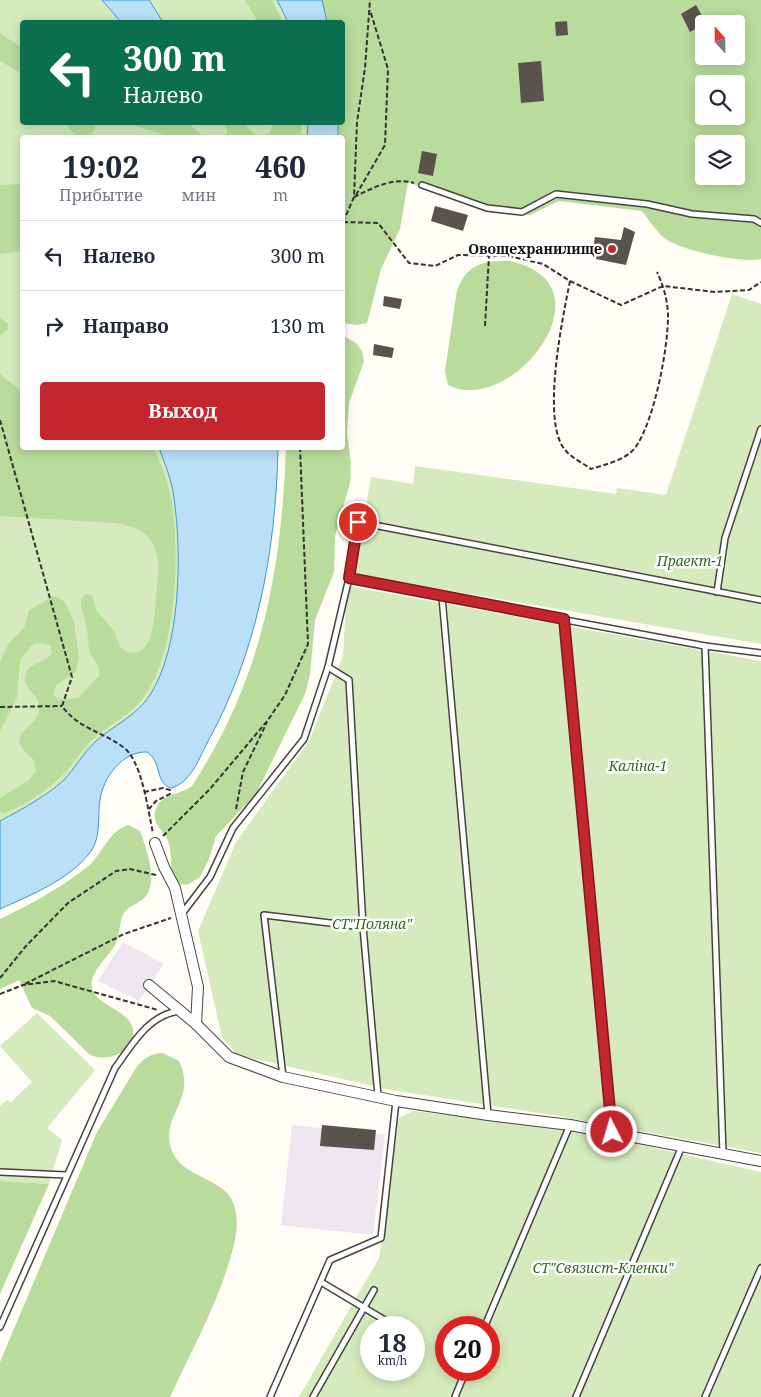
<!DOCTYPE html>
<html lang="ru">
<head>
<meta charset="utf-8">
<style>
	:root { --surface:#fff; --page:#f6f6f7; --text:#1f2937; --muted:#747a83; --line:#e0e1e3; --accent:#c4262e }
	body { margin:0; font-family:"Noto Serif",serif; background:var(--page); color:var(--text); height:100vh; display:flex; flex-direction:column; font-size:19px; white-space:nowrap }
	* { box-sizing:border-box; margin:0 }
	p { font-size:16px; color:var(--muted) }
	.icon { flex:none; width:28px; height:28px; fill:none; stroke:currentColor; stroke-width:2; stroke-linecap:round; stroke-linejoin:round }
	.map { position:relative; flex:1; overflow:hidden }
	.panel { position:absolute; left:20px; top:135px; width:325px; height:315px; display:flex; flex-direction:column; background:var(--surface); border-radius:5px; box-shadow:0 2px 12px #0003 }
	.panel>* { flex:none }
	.hud { position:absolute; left:20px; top:20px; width:325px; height:105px; border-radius:5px; box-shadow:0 2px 12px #0003; background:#0b6e4f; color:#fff; overflow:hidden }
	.needle { width:32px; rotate:339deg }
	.fabs { position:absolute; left:695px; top:15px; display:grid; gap:10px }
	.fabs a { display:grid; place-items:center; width:50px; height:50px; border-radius:5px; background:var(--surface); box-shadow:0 2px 12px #0003; font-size:25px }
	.speed { position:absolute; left:360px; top:1316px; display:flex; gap:10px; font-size:25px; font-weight:700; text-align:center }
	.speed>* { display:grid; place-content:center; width:65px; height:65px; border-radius:50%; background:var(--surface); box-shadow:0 2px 12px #0003; line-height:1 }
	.speed small { font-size:12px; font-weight:400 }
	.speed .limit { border:8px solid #d22; background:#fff; color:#111 }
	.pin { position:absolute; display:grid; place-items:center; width:42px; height:42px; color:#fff; margin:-21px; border:2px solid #fff; border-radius:50%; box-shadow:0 1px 5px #0007 }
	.me { position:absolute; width:55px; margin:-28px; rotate:355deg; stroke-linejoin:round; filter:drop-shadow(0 0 4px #0008) }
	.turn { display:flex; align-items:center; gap:18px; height:105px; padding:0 20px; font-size:22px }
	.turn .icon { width:65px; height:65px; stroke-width:2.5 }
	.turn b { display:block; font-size:35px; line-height:42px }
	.eta { display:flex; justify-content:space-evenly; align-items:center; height:85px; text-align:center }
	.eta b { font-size:30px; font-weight:700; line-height:35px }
	.primary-button { display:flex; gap:10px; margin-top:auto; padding:10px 20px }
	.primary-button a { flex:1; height:58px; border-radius:5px; background:var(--accent); color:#fff; font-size:20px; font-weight:700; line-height:58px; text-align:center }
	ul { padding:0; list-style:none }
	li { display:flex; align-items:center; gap:15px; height:70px; padding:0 20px; border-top:1px solid var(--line) }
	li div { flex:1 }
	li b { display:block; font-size:19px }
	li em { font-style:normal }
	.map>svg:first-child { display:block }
</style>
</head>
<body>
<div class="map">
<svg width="761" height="1397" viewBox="0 0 761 1397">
	<rect width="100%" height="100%" fill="#fffdf5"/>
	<g fill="#eee6ef">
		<polygon points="123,942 164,964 139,1001 98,981"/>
		<polygon points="292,1125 385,1135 373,1235 281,1225"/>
	</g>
	<g fill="#d5ebbd" fill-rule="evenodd">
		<path d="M0 0H277L288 22H22V122L308 123 307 137 22 138V448H159C165 464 172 481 174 498 182 554 181 647 150 695 136 717 113 725 95 742 83 753 75 768 64 780 45 797 22 809 0 821Z"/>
		<polygon points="732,294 761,304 761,644 354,574 371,477 413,484 415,466 616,494 617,488 666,495"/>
		<polygon points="347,586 761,661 761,1153 552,1115 391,1090 237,1055 222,1037 198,931 236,842 309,741 343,656"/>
		<polygon points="37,1013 95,1070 47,1128 62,1140 49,1184 0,1181 0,1106 7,1100 11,1102 32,1082 0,1046"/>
		<path d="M413 1111 575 1130 761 1172V1397H299L379 1258 399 1118ZM371 1328H414V1370H371ZM446 1328H489V1370H446Z"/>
	</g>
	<g fill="#b9dc9c" fill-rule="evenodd">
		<polygon points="245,0 272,0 283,22 258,22"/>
		<path d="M322 0H761V259C743 264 679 250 664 238 656 231 649 220 642 211L559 201 530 215 496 213 470 206 408 182 400 229 381 269 367 323 357 325 343 323 342 138 338 137V123L342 122V22H327ZM704 24H736V56H704ZM704 84H736V116H704ZM704 144H736V176H704Z"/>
		<polygon points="0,33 22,48 22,74 0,61"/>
		<path d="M66 123H96C91 145 74 140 66 123Z"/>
		<polygon points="128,123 188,123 204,137 170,137"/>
		<path d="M222 123H245C250 133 259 139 270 133L273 123H302L300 138 227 137V129Z"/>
		<polygon points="22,184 22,251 0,254 0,185"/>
		<path d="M510 261C616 284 511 418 448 385L445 371 457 290C468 263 483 261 510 261Z"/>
		<polygon points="0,317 8,324 8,329 0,336"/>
		<path d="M343 336 356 343 362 351 364 361 349 403 347 433 351 463 350 483 335 536 334 572 315 620 310 675 305 694 256 794 216 836 209 859 200 877 187 885 180 884C167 875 174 855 168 841 165 832 156 828 155 818 154 815 155 810 157 807 162 794 182 794 192 786 262 678 281 574 286 448H342Z"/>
		<path d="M0 374 22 392V448H154C162 465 168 483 172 502 180 555 177 653 143 698 128 718 105 726 88 744 79 754 72 766 62 776 46 791 25 806 4 813L0 812V798L29 780 36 771 34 760 24 751 19 742C21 726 39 726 39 706 38 692 18 686 27 671 33 661 46 663 52 653L50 645 37 643 31 646 20 660 17 697 0 731V662L8 644 24 628 29 610 54 596 65 602 74 622 79 659 75 673 56 685 53 694 58 700 78 698 99 676V668L89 651 87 629 81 605V600L85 594 92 595 97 611 114 631 121 648C153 669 155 615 156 598 160 557 163 531 115 523L0 516Z"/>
		<path d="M128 825 140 831C146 848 159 882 145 897 139 904 129 905 124 913 118 923 121 935 115 945 108 957 95 967 92 980 87 1004 125 1007 132 1026 141 1051 108 1063 90 1055L50 1016 32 1008 19 980 0 989V919C30 905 60 888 86 868 103 855 107 832 128 825Z"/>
		<path d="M163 1053 179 1061C197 1098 163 1114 170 1145 177 1174 207 1174 226 1192 237 1203 238 1221 236 1235 225 1291 194 1345 170 1397H0V1362L97 1132 136 1068C144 1058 150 1054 163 1053Z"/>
		<polygon points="0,1181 49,1184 0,1294"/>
	</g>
	<g fill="#b9e0f7" stroke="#3f96cf">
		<polygon points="102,0 149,0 163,22 121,22"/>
		<polygon points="277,0 322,0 327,22 288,22"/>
		<polygon points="308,123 338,123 338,137 307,137"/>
		<path d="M159 448H278C276 551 257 654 206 745 198 761 190 783 171 788 154 782 163 763 147 752 123 751 103 777 100 800 97 819 102 839 88 855 68 880 29 896 0 909V821C22 809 45 797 64 780 75 768 83 753 95 742 113 725 136 717 150 695 181 647 182 554 174 498 172 481 165 464 159 448Z"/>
	</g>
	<g fill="#5a524d">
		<polygon points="696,5 706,23 690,32 681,14"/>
		<polygon points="567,21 568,35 556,36 555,22"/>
		<polygon points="541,61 544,101 521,103 518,63"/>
		<polygon points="422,151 437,154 433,176 418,173"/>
		<polygon points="435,206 468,215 463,231 431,221"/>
		<polygon points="624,227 635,232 626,265 591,258 595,237 621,240"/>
		<polygon points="384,296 402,299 400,309 383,306"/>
		<polygon points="374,344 394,348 392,358 373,355"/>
		<polygon points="322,1125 376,1130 374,1150 320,1146"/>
	</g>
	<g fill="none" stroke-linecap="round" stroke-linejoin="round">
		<g stroke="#444" stroke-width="8">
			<g id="lane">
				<polyline points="422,185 487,208 522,212 556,194 647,204 692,214 754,219 761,223"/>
				<polyline points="349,578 442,597 705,646 761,653"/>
				<polyline points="717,592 725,538 761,429"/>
				<polyline points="442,597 488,1115"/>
				<polyline points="564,619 612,1132"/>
				<polyline points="705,646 723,1153"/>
				<polyline points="328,667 349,680 363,927 378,1096"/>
				<polyline points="181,915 210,877 233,828 304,739 328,667 349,578 358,522 761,600"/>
				<polyline points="283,1077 264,915 363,927"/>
				<polyline points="0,1172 66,1175"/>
				<polyline points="321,1282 398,1328"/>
				<path d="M0 1327 115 1068C132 1045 148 1015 179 1011"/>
				<polyline points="484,1328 570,1125"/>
				<polyline points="270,1397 330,1260 381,1238 396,1101"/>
				<polyline points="313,1397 374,1290"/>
				<polyline points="455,1397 466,1370"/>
				<polyline points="576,1397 682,1146"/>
				<polyline points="705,1397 761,1268"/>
			</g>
		</g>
		<g stroke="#444" stroke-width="12">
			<g id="street">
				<polyline points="155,843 164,867 175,888 198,987 196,1024 229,1057 283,1077 396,1101 488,1115 570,1125 761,1161"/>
				<polyline points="149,985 196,1024"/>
			</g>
		</g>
		<g stroke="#333" stroke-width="2" stroke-dasharray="5 2.5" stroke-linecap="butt">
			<polyline points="356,195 385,145 388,69 370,10"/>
			<path d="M354 197C373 188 392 177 414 183"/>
			<polyline points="343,222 378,223 409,263 435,266 458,255 509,256 543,264 570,281 621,305 663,286 715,292 749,290 761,282"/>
			<polyline points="342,237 343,222 354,197 357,122 365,68 370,0"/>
			<path d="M570 281C563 316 540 424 566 451 572 458 583 463 591 469 606 464 628 460 637 445 655 417 668 348 668 316 668 301 663 285 657 272"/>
			<polyline points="485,326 489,256"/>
			<path d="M0 420 72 677 62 706C80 730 100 730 123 747 142 760 148 811 153 833"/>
			<polyline points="0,707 62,706"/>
			<polyline points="144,792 163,788 170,790 170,794 156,801 149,809"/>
			<polyline points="236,809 243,772 267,722"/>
			<polyline points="163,836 210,789 268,720 285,695 308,644 300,448"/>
			<polyline points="0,978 26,946 68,903 116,871 130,869 156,875"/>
			<polyline points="25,984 124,934 171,918"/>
			<polyline points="0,994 23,985 54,981 158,1010"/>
		</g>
		<use href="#lane" stroke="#fff" stroke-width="5"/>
		<use href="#street" stroke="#fff" stroke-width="10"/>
	</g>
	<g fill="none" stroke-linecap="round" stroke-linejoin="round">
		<g stroke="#7f191e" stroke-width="12">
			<polyline id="route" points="358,522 349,578 564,619 612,1132"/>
		</g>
		<use href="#route" stroke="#c4262e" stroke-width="9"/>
	</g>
	<circle fill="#c4262e" stroke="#fff" stroke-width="2" cx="612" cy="249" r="5"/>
	<g text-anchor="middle" stroke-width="5" stroke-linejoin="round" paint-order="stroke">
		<g font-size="14" font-weight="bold" fill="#111" stroke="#fff" text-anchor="end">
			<text x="602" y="254">Овощехранилище</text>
		</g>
		<g font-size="14" font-style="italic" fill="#2f6b1f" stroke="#fff">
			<text x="690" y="566">Праект-1</text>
			<text x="638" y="771">Каліна-1</text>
			<text x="372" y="929">СТ"Поляна"</text>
			<text x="603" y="1273">СТ"Связист-Кленки"</text>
		</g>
	</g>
</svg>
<div class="fabs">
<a><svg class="needle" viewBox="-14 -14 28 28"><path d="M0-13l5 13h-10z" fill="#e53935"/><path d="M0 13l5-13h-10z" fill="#747a83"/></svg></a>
<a><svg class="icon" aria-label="search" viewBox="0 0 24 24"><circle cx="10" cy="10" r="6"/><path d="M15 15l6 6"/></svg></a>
<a><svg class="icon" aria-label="layers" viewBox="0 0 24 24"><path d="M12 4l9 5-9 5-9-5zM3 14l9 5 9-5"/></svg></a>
</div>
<div class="speed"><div>18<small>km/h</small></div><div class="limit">20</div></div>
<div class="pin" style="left:358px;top:522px;background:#d93025"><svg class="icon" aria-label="arrive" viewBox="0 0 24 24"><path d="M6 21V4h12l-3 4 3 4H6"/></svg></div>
<svg class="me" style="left:612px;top:1132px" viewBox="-20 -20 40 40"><circle r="17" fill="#c4262e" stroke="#fff" stroke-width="3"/><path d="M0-11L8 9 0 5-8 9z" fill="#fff"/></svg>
<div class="hud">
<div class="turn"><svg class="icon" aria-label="left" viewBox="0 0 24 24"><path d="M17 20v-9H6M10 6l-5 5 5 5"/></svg><div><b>300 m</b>Налево</div></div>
</div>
<section class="panel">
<div class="eta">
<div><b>19:02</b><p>Прибытие</p></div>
<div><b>2</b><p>мин</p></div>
<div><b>460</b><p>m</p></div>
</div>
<ul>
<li><svg class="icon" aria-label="left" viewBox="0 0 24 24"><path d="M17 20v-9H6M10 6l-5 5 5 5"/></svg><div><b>Налево</b></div><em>300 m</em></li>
<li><svg class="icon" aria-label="right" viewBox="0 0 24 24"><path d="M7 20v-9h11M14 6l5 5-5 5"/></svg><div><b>Направо</b></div><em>130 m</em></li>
</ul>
<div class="primary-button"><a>Выход</a></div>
</section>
</div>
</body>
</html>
